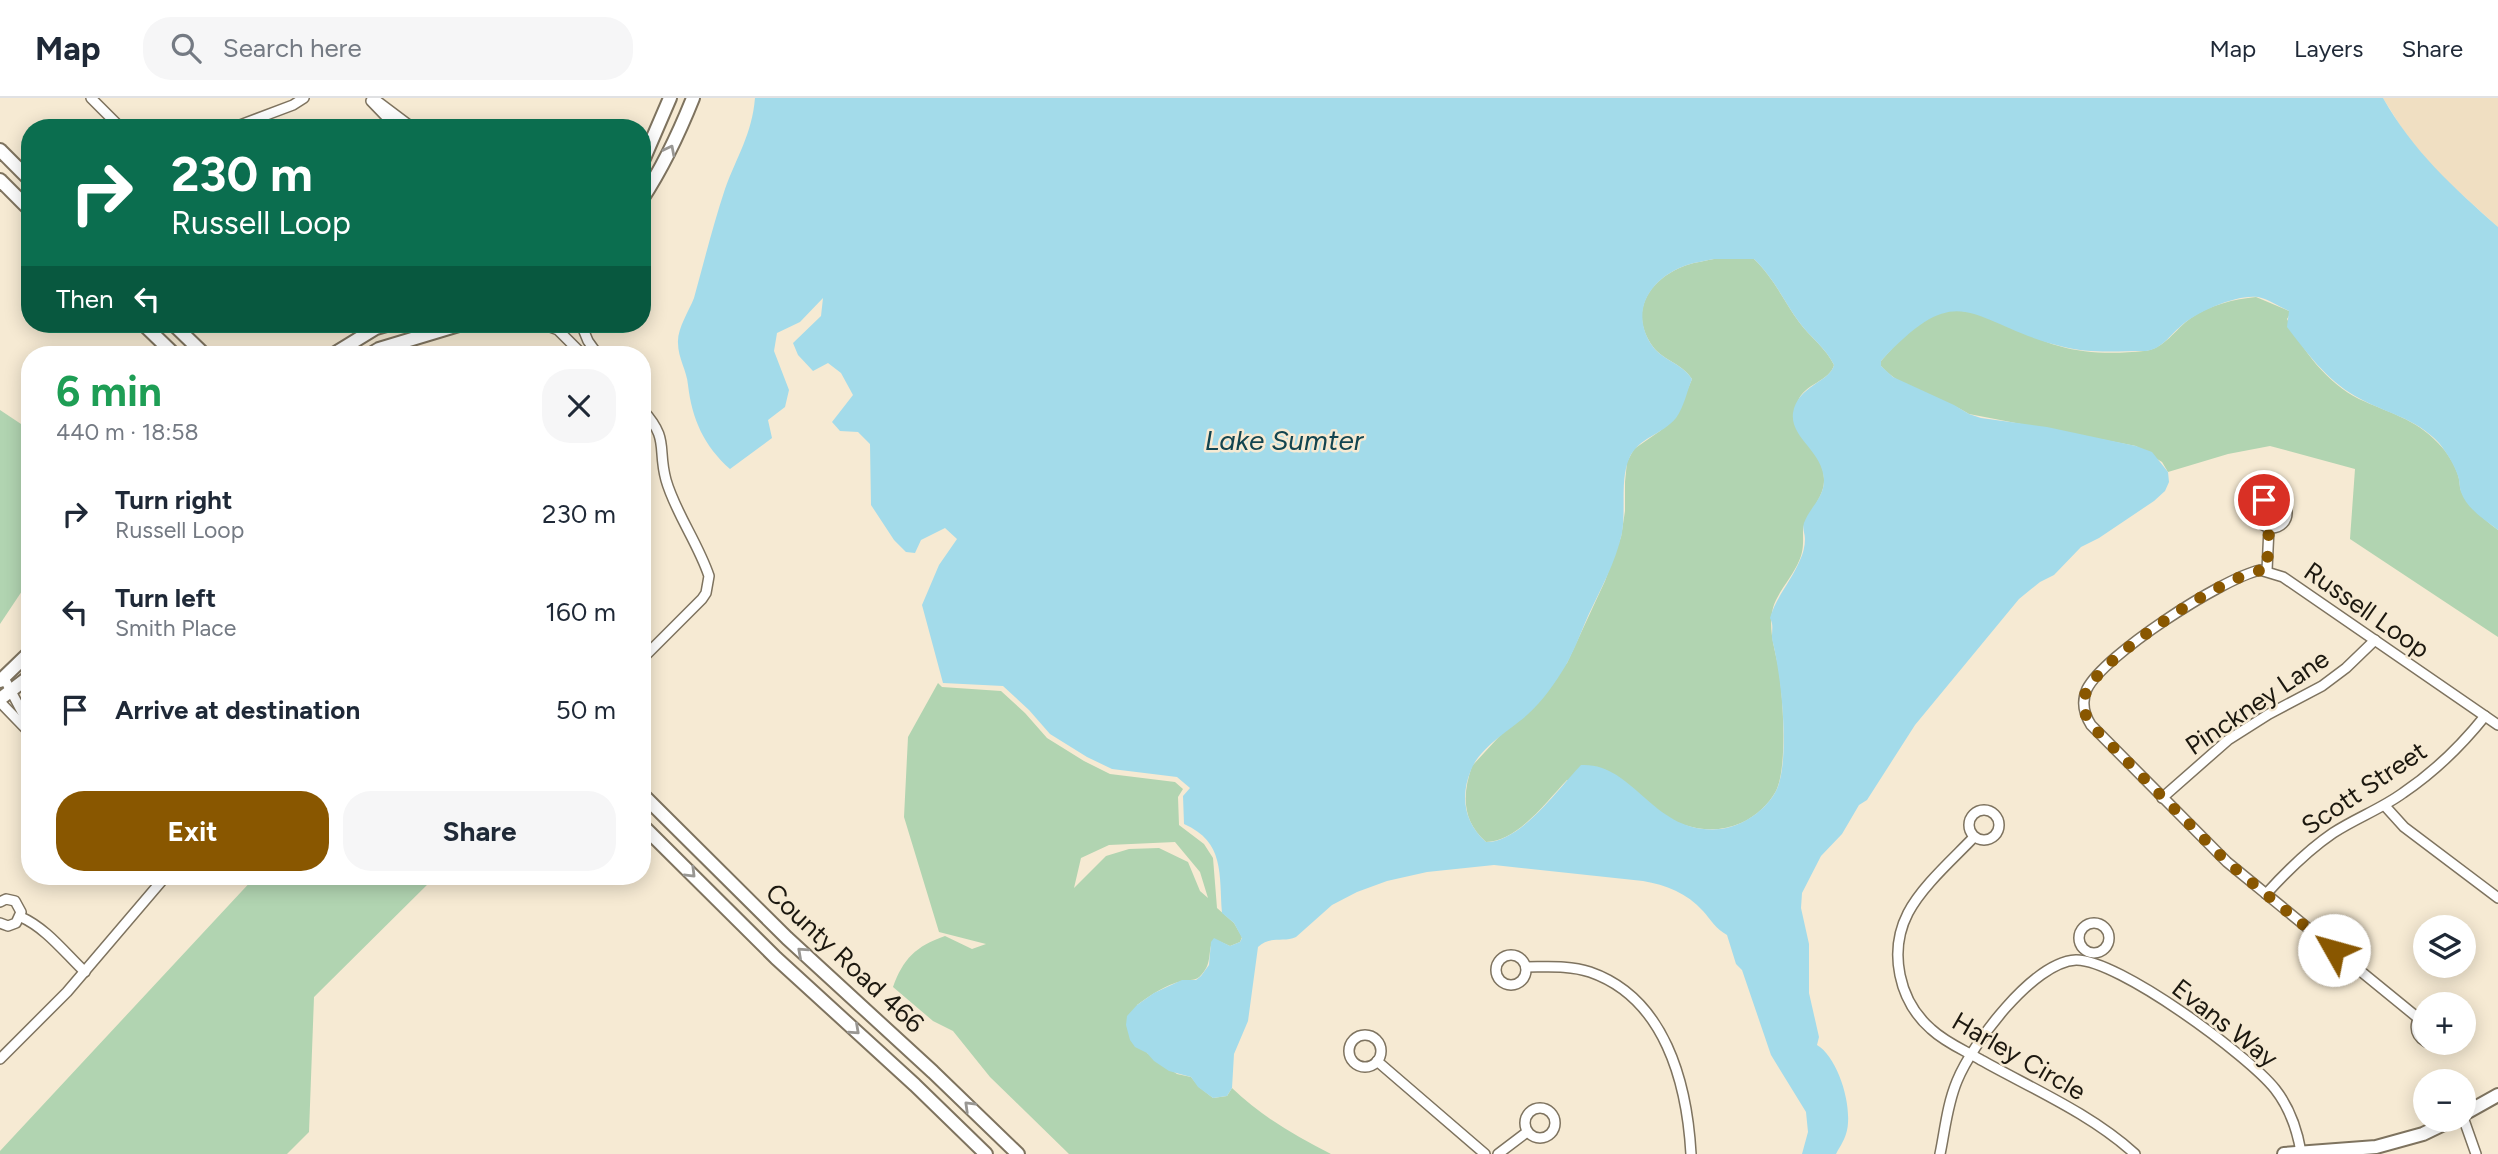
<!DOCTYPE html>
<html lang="en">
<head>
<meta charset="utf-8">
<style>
	:root { --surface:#fff; --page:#f6f6f7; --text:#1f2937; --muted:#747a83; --line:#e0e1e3; --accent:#895700 }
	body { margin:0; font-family:Figtree,sans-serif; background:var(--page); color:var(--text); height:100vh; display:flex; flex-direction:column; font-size:26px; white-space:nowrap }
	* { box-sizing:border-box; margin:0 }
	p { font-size:23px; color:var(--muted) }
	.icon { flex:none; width:38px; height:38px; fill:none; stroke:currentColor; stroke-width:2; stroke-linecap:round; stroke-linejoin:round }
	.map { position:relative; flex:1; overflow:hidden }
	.side { position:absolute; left:21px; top:248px; width:630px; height:539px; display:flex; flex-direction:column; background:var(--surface); border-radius:28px; box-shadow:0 4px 18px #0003 }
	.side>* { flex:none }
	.top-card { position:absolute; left:21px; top:21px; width:630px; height:214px; border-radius:28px; box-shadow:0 4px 18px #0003; background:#0b6e4f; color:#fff; overflow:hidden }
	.buttons { position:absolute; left:2413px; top:817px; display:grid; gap:14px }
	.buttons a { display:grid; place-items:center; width:63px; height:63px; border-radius:50%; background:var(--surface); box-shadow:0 4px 18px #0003; font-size:35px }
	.pin { position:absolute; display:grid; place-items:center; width:60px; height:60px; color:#fff; margin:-30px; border:4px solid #fff; border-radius:50%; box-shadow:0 2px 7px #0007 }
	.me { position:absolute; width:77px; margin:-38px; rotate:308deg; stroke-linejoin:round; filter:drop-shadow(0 0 5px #0008) }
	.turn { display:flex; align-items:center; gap:24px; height:147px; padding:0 35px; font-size:32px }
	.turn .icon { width:91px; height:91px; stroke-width:2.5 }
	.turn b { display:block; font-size:49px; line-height:60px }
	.then { display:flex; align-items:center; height:66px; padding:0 35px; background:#0003; gap:14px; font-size:26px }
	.round { display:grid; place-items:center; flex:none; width:74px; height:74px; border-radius:28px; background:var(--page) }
	.summary { display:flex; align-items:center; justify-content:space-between; height:119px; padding:0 35px }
	h1 { font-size:42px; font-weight:700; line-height:52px; color:#1e9e55 }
	.cta { display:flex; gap:14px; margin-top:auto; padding:14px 35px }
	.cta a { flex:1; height:80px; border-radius:28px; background:var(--accent); color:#fff; font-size:28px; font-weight:700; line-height:80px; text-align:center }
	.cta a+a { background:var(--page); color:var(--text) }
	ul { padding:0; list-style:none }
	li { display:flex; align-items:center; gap:21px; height:98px; padding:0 35px }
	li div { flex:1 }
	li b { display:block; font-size:26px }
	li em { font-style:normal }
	header { display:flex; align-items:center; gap:42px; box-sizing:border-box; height:98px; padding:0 35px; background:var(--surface); border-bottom:2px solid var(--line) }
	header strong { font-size:33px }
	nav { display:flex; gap:38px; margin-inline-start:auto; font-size:24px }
	.search { width:490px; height:63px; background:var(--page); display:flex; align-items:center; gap:18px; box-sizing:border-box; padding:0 24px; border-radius:28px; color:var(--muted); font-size:26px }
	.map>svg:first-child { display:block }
</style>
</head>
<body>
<header>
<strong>Map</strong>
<div class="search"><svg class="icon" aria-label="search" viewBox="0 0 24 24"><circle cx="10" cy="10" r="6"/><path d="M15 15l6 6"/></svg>Search here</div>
<nav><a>Map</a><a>Layers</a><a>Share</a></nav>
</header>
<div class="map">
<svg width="2498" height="1056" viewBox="0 0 2498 1056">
	<rect width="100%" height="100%" fill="#f6ead3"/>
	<polygon fill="#f0dfc2" points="2383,0 2498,0 2498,129 2435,72 2405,35"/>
	<g fill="#b1d4b1" fill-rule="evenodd">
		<path d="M1714 161H1754C1773 179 1784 203 1799 224 1810 239 1826 250 1834 267 1830 283 1804 286 1798 303 1784 341 1826 349 1824 384 1823 402 1803 421 1803 432 1803 444 1804 452 1799 463 1793 478 1777 495 1773 510 1768 529 1774 548 1778 567 1783 594 1788 669 1776 693 1769 706 1755 719 1741 725 1714 737 1684 731 1660 715 1655 711 1650 705 1644 701 1631 693 1584 686 1567 682 1547 703 1517 744 1486 744 1462 723 1462 697 1472 668L1567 565 1605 483 1621 439 1625 413V384L1627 364 1634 351 1660 333 1676 319 1692 281C1682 265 1661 262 1651 246 1628 211 1652 179 1687 167 1696 164 1705 163 1714 161Z"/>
		<path d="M2256 199 2289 213 2290 216 2287 221C2302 252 2327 285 2359 301 2387 314 2416 321 2438 345 2447 354 2454 365 2458 377 2460 382 2459 388 2461 393 2468 409 2485 422 2498 432V539L2350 441 2355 371 2270 348 2228 356 2168 374 2162 364 2136 348 1969 316C1941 298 1903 293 1881 268V263C1898 244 1917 221 1943 214 1977 205 2025 239 2059 248 2086 256 2116 256 2144 253 2165 251 2175 231 2191 220 2209 207 2235 201 2256 199Z"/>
		<polygon points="0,312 30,332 30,481 0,526"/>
		<path d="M938 585 942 589 1001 593 1025 615 1047 640 1084 663 1110 676 1175 684 1183 691 1178 699 1179 727 1204 746 1213 760 1217 810 1234 825 1242 839 1240 844 1230 848 1214 841C1207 851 1213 864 1202 876 1196 884 1190 881 1182 883 1165 887 1151 897 1137 907L1147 955 1177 976 1191 979 1199 989 1213 1000 1227 998 1232 990C1261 1018 1295 1038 1331 1056H1069L990 979 953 933 933 923 893 889C903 861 916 848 945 838L972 851 986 846 939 834 904 719 908 639ZM1175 744 1200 774 1208 800 1200 793 1188 764 1159 750 1129 751 1106 758 1074 790 1081 760 1109 747Z"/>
		<polygon points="255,779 435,779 314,899 309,1034 287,1056 0,1056 0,1053"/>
	</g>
	<path fill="#a3dbea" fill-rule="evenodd" d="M755 0H2383C2412 52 2454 90 2498 129V432C2484 421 2467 411 2461 394 2459 389 2460 383 2458 378 2454 366 2447 355 2439 345 2415 319 2384 315 2355 298 2327 282 2306 254 2287 229L2289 213C2280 209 2268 201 2258 199 2237 196 2196 214 2181 228 2169 238 2162 251 2146 253 2116 253 2089 256 2060 248 1969 225 1962 176 1881 263V268L1893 279 1954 307 1969 316 1981 320 2047 329 2136 348 2152 354 2168 374 2169 384 2165 393 2154 403 2099 440 2081 449 2054 477 2040 484 2019 501 1915 627 1867 702 1859 707 1842 736 1821 758 1802 795 1801 810 1809 846V895L1819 939 1817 947C1839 960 1854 1012 1846 1036 1844 1043 1839 1050 1836 1056H1802L1808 1034 1806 1014 1771 957 1742 872 1736 866 1727 837C1716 831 1711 822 1703 813 1687 795 1666 787 1643 783L1494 767 1427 774 1387 783 1357 794 1332 807 1296 839C1283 845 1270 837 1258 849L1248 923 1234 956 1232 990 1227 998 1213 1000 1198 989 1191 979 1169 973 1154 963 1147 955 1135 949 1130 942 1126 927 1127 918 1137 907 1154 895 1182 882H1196L1201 878 1209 867 1211 844 1214 840 1230 848 1240 844 1242 840 1234 825 1222 815C1219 776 1225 744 1184 726L1183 698 1190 690 1177 679 1112 671 1087 659 1050 636 1029 612 1003 588 943 585 922 507 939 467 957 441 945 430 921 442 915 455 906 454 894 442 871 407 870 346 858 334 840 333 832 324 853 297 841 275 828 265 813 273 798 257 793 245 821 218 823 200 800 224 777 235 774 253 789 292 785 309 768 322 772 340 730 371C704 348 692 321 688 287 687 273 678 260 678 245 677 231 689 213 694 200 704 164 713 127 725 91 737 58 752 36 755 0ZM1714 161H1754C1773 179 1784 203 1799 224 1810 239 1826 250 1834 267 1830 284 1797 288 1793 315 1790 340 1823 353 1824 382 1824 400 1810 409 1804 425 1802 431 1805 435 1805 441 1805 448 1803 456 1800 462 1792 482 1776 499 1770 520 1775 529 1770 536 1773 545 1781 577 1791 663 1776 693 1766 712 1743 728 1721 731 1653 738 1635 664 1581 667 1559 690 1520 745 1486 744 1464 725 1460 698 1471 672 1480 649 1509 633 1527 617 1543 603 1555 585 1566 567 1575 551 1581 534 1588 518 1600 492 1616 464 1622 435 1626 411 1620 382 1629 361 1637 340 1662 337 1676 320 1684 309 1687 293 1692 281 1682 265 1661 262 1651 246 1629 211 1652 179 1687 167 1696 164 1705 163 1714 161Z"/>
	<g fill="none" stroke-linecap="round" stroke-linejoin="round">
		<g stroke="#7e735f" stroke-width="12">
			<g id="street">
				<polyline points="91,0 121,30"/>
				<polyline points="373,0 413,30"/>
				<polyline points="371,3 397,30"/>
				<polyline points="232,30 293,7 304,0"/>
				<polyline points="542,226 558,232 583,257"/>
				<polyline points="581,226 588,243 598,257"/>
				<path d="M642 311C670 342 657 349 666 382 675 414 698 445 709 478L706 495 702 501 642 561"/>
				<circle cx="2272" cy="415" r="15"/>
				<polyline points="2267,472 2269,430"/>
				<polyline points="4,580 30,629"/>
				<polyline points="0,604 30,635"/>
				<polyline points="2162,700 2228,642 2269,616 2322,588 2346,570 2375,542"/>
				<polyline points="2385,708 2404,729 2498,800"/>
				<circle cx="1984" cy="727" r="15"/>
				<path d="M1974 739C1953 761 1922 788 1908 815 1888 854 1899 903 1931 931 1946 945 1964 952 1981 962 2033 991 2091 1016 2135 1056"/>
				<path d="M2266 796C2286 774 2308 752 2333 735 2356 720 2381 711 2403 695 2434 674 2461 648 2485 618"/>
				<polyline points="0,804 6,801 15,803 21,814 16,825 8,828 0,825"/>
				<path d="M21 819C46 830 65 855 85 874"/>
				<circle cx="2094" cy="840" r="15"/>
				<circle cx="1511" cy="872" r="15"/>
				<path d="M1526 869C1547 869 1569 867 1590 874 1665 900 1687 985 1691 1056"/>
				<path d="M2426 915C2413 922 2413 936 2426 944"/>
				<path d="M2418 920 2227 764 2091 627C2084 616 2081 604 2087 591 2104 557 2221 481 2260 472L2283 479 2498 627"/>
				<circle cx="1365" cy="953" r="16"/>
				<polyline points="0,961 67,894 165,779"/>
				<polyline points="1377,963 1485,1056"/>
				<circle cx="1540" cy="1025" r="15"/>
				<polyline points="2464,1022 2476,1056"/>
				<polyline points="1498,1056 1527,1034"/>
				<path d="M1940 1056C1945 1032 1947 1007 1957 983 1972 946 2033 864 2076 862 2118 861 2249 958 2275 991 2290 1010 2297 1031 2301 1054"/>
			</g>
		</g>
		<g stroke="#7e735f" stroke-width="16">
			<g id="secondary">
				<polyline points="0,52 30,82"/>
				<polyline points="642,65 670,0"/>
				<polyline points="0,82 30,112"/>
				<path d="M642 101C663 69 679 35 693 0"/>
				<polyline points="143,226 175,257"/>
				<polyline points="173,226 205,257"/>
				<polyline points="332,257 376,230 390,226"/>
				<polyline points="369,257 379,251 462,226"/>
				<polyline points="0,583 30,554"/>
				<polyline points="0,601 30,578"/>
				<polyline points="642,696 787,840 933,974 1018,1056"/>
				<polyline points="642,727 776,860 915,987 986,1056"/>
				<polyline points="2464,1016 2498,997"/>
				<polyline points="2284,1056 2376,1049 2423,1036 2452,1022"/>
			</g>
		</g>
		<use href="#street" stroke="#fff" stroke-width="9"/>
		<use href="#secondary" stroke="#fff" stroke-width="12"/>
	</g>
	<defs><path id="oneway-chevron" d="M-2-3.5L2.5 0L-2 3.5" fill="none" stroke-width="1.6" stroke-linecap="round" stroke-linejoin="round" transform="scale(1.75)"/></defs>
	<g stroke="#999793">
		<use href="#oneway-chevron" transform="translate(670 52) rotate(-63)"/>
		<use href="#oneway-chevron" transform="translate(691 775) rotate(45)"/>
		<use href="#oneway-chevron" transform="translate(802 854) rotate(-138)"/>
		<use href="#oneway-chevron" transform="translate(855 932) rotate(42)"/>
		<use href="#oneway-chevron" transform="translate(969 1008) rotate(-136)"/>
	</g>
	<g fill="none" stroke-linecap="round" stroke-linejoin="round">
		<path stroke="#895700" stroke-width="12" stroke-dasharray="0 21.6" d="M2264 402C2256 408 2255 416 2260 425L2269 430 2267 472C2233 470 2101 560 2087 592 2081 604 2084 617 2091 627L2227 764 2334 852"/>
	</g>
	<g text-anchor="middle" stroke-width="5" stroke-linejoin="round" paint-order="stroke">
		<g font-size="26" fill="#1c180f" stroke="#f6ead3">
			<text transform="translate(2367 512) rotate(35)" y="9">Russell Loop</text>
			<text transform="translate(2257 604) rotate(-34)" y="9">Pinckney Lane</text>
			<text transform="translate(2364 690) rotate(-34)" y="9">Scott Street</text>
			<text transform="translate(845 860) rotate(43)" y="9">County Road 466</text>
			<text transform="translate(2225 925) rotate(38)" y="9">Evans Way</text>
			<text transform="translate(2019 958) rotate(30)" y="9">Harley Circle</text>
		</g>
		<g font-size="28" font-style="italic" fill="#12444f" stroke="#f6ead3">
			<text x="1284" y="352">Lake Sumter</text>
		</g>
	</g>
</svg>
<div class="buttons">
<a><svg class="icon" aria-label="layers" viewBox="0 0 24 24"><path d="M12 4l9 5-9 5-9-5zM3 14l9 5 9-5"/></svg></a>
<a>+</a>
<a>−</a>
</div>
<div class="pin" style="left:2264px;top:402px;background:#d93025"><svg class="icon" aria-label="arrive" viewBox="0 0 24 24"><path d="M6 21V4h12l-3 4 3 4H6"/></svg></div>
<svg class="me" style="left:2334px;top:852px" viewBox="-20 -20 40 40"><circle r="19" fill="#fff"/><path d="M0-13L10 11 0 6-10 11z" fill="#895700"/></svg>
<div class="top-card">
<div class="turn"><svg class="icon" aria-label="right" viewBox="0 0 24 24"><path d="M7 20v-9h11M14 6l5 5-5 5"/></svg><div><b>230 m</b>Russell Loop</div></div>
<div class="then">Then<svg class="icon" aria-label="left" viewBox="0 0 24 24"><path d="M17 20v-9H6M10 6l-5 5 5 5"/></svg></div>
</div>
<section class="side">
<div class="summary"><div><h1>6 min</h1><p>440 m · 18:58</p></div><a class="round"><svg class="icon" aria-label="close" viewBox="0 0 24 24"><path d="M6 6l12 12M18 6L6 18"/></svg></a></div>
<ul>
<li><svg class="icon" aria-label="right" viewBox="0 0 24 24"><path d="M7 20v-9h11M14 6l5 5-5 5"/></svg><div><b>Turn right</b><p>Russell Loop</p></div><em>230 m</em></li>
<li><svg class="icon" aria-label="left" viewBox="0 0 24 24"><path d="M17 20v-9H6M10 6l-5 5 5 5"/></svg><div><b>Turn left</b><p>Smith Place</p></div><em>160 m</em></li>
<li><svg class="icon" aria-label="arrive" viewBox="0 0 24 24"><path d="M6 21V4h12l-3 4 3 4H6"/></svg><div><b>Arrive at destination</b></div><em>50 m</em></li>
</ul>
<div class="cta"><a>Exit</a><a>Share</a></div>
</section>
</div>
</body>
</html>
